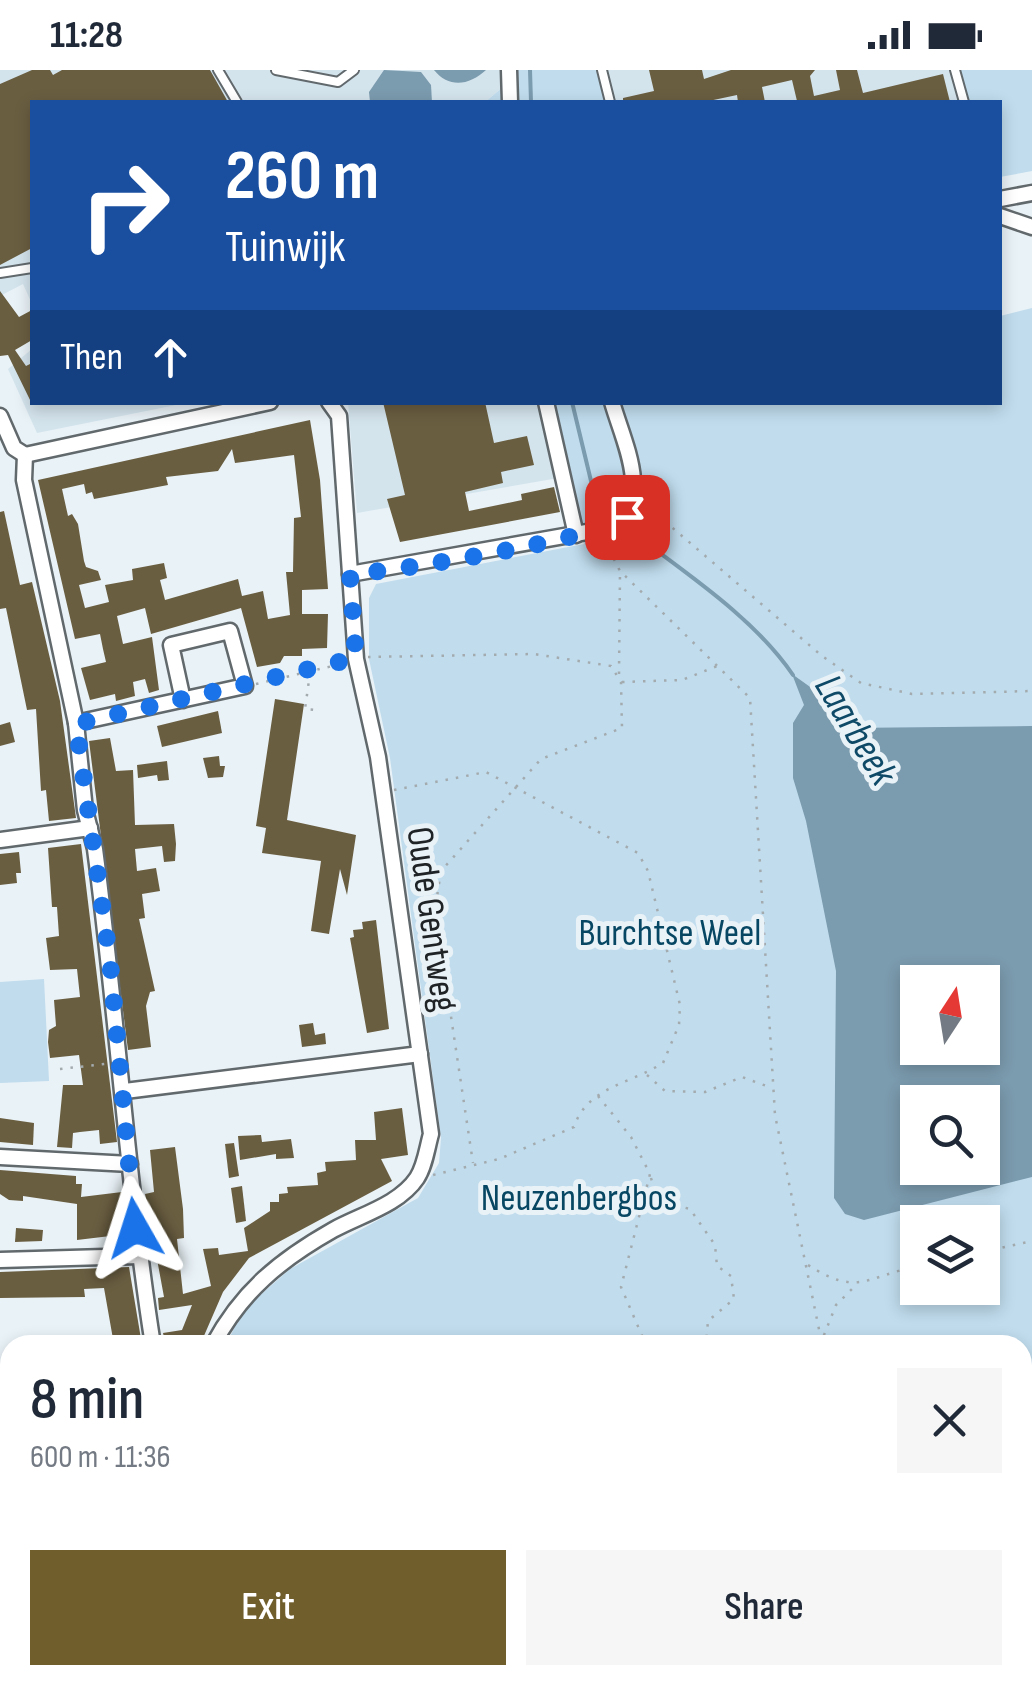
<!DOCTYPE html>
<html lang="en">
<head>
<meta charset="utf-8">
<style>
	:root { --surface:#fff; --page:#f6f6f7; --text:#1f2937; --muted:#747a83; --accent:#715e2d }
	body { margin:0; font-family:"Sofia Sans Condensed",sans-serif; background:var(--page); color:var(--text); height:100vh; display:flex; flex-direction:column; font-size:38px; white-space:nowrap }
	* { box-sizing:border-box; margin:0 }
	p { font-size:32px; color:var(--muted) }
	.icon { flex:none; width:55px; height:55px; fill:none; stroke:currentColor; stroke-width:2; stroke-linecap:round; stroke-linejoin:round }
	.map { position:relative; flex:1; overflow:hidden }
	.sheet { position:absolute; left:0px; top:1265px; width:1032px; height:350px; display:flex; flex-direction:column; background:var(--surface); border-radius:30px 30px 0 0; box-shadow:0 5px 15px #0003 }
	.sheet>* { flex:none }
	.banner { position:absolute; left:30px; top:30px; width:972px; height:305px; border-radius:0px; box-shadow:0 5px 15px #0003; background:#1a4fa0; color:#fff; overflow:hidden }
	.needle { width:65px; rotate:12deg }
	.tools { position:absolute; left:900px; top:895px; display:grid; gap:20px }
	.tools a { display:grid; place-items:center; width:100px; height:100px; border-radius:0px; background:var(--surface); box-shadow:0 5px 15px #0003; font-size:50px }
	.pin { position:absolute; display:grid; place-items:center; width:85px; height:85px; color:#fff; margin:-42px; border-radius:20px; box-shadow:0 5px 15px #0006 }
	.me { position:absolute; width:110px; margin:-55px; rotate:354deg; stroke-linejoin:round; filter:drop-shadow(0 0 8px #0008) }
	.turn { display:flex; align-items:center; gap:35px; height:210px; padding:0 30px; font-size:45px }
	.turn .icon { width:130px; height:130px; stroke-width:2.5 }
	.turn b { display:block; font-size:70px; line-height:85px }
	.then { display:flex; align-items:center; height:95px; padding:0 30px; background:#0003; gap:20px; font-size:38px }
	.round { display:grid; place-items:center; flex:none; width:105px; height:105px; border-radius:0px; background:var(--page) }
	.head { display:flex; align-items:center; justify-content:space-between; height:170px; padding:0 30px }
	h1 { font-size:60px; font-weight:600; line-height:75px }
	.button { display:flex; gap:20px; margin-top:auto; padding:20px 30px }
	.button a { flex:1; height:115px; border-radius:0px; background:var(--accent); color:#fff; font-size:40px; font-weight:600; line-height:115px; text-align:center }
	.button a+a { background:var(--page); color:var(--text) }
	.status { display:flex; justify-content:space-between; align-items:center; height:70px; padding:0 50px; background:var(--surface); direction:ltr }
	.status svg { height:28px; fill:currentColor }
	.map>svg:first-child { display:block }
</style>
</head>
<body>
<div class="status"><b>11:28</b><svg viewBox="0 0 49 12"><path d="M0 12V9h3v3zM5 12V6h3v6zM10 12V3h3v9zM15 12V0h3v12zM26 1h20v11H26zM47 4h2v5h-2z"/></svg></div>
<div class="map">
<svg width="1032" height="1615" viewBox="0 0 1032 1615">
	<rect width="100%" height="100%" fill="#e9f2f7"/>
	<g fill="#d4e4ed">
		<polygon points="0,0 509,0 509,12 485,32 32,32 32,234 23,214 0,226"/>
		<polygon points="561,0 999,0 1007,42 1000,107 1000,32 568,32"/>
		<polygon points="32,279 32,332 186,333 37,363 8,299"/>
		<polygon points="348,333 553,333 570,406 357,443"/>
	</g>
	<g fill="#c0dced" fill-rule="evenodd">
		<polygon points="509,0 602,0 610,32 485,32 509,12"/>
		<polygon points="955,0 1032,0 1032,101 1000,107 1000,32 964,32"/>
		<path d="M1032 238V1615H164L162 1605H1022V1275H226L243 1240 290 1199 418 1128 439 1093 441 1068 390 688 369 589V528L376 514 584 474 553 333 1000 332V246ZM918 912H982V978H918ZM918 1032H982V1098H918ZM918 1152H982V1218H918Z"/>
		<polygon points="44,909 49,1011 0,1013 0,912"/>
	</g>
	<g fill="#7b9bae" fill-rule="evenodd">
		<polygon points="384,0 421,2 431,15 432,32 370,32 369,22"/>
		<path d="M434 0H486C470 15 449 19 434 0Z"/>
		<path d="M792 604 813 619 846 658 1032 656V1107L864 1150 845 1144 834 1128 836 901 806 751 793 708V653L804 635ZM918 912H982V978H918ZM982 1032V1098H918V1032Z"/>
	</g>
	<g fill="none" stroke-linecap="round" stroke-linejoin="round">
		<g stroke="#7b9bae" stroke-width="4">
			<polyline points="530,0 531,32"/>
			<polyline points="572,332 598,440"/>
			<path d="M645 472C696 510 757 552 793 605"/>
		</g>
	</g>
	<g fill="#6a5e41" fill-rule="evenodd">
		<polygon points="32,0 50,0 53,5 62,0 210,0 228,32 32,32 32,178 0,195 0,14"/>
		<polygon points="649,0 702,0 704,9 731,0 815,0 810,6 814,26 840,20 836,0 857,0 863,23 943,4 950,32 804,32 797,31 792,10 762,17 765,32 738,32 737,25 704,32 623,32 623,28 654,21"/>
		<polygon points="0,221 19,247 32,240 32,270 15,280 26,296 32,293 32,334 8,285 0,286"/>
		<polygon points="383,332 485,332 494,373 527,366 534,395 501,402 503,413 465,422 469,441 522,430 521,424 554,417 560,442 400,472 387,429 405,425"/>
		<path d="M310 350 320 410 328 519 302 520V544H328L327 578 302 579V586H284L280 593 257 597 241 538 151 564 145 538 117 546 123 574 152 567 159 620 149 623 145 609 133 612 135 626 116 631 115 624 90 630 81 598 106 592 103 579 100 564 75 569 38 410ZM232 379 235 393 294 385 301 447 294 448 293 502H286L290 545 268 549 263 521 242 526 238 509 165 530 160 510 167 508 164 493 132 499 133 510 105 515 109 532 85 538 79 515 101 510 98 501 86 497 84 491 78 454 72 444 68 446 62 419 84 414 86 424 92 422 94 429 168 415 166 407 218 401Z"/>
		<polygon points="4,441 20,515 32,512 60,631 76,748 49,751 46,720 41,721 36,639 27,640 6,538 0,539 0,442"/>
		<polygon points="275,629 304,634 287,750 356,765 347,825 340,799 329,864 311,861 321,791 262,783 266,758 256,756"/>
		<polygon points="218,641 222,663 162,677 157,656"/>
		<polygon points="10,652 15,672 0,676 0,655"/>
		<polygon points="110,668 116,701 133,700 135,755 174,754 176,774 175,791 164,792 162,776 135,779 137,801 156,798 160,821 142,824 145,848 139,849 155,921 150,922 146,936 151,977 128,980 89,671"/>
		<polygon points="219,686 220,696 225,696 223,707 208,708 203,688"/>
		<polygon points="167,691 169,710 158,711 157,705 138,708 137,695"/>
		<polygon points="81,774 117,1072 100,1074 99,1060 80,1062 73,1063 72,1078 57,1077 63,1015 83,1015 79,985 50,988 48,972 49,960 56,956 54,930 80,927 77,899 50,900 46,868 59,866 57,837 52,837 48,778"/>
		<polygon points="19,782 21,803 16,803 17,813 0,815 0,784"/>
		<polygon points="376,850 389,959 367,963 350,868 354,867 353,860 363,859 362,852"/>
		<polygon points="313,953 315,965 325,963 326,974 302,977 299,955"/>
		<polygon points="402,1038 408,1085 381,1089 392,1111 249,1188 223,1222 200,1275 166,1275 163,1263 182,1260 192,1235 159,1240 158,1228 164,1227 145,1124 154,1122 150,1080 175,1077 183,1139 184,1168 177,1169 183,1224 211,1216 203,1179 218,1178 219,1185 248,1181 244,1158 270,1141 270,1132 279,1132 279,1124 288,1123 287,1117 318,1115 317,1103 326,1101 325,1092 356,1090 355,1070 376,1070 374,1042"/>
		<polygon points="0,1048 34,1053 33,1075 0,1072"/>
		<polygon points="261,1065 262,1072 291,1069 294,1088 276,1089 276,1084 240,1090 238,1066"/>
		<polygon points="234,1073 239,1106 229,1108 225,1074"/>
		<polygon points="0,1100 76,1106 76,1114 82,1114 81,1127 122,1122 127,1164 77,1170 77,1134 23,1126 23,1131 9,1130 0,1124"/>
		<polygon points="242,1116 246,1151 236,1153 231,1118"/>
		<polygon points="16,1158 43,1160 42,1171 15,1172"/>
		<polygon points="129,1197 142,1275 120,1275 119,1268 113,1269 104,1218 84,1219 85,1227 0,1228 0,1202"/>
		<polygon points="10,1499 10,1520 0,1520 0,1500"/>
		<polygon points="34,1605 66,1605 74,1615 43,1615"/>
	</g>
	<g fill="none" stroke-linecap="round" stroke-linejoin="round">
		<g stroke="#62696d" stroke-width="12">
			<g id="service">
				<polyline points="218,0 237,32"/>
				<polyline points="276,0 338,12 354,0"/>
				<polyline points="602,0 610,32"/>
				<polyline points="955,0 964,32"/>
				<polyline points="0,203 32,198"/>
			</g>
		</g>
		<g stroke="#62696d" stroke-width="19">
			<g id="minor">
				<polyline points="509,0 510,32"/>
				<polyline points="1000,129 1032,123"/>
				<polyline points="1000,146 1032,157"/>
				<polyline points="546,332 576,465"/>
				<polyline points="0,346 14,378 25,385"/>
				<path d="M25 385 24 410 76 653 85 740 95 779C117 944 127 1110 153 1275"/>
				<polyline points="25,385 270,332"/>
				<path d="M350 504 615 457C652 426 623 371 612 332"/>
				<polyline points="76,653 245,616 230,561 171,575 183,630"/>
				<polyline points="0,770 90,758"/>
				<polyline points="125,1021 420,984"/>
				<polyline points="0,1087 130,1094"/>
				<polyline points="0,1190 140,1186"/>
				<path d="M213 1275C242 1221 280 1190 333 1160 360 1145 399 1135 417 1108 425 1096 427 1078 431 1064L378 687 356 589 339 346 329 332"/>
				<polyline points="0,1369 10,1369"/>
				<polyline points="0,1613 10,1601"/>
			</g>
		</g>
		<g stroke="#a4abaf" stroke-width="2.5" stroke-dasharray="2.5 8" stroke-linecap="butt">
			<polyline points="604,470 620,501 750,628 775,1045 821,1269"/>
			<polyline points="612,486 644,457 668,454 822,586 861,613 912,624 1032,621"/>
			<polyline points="368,587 534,584 611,596 621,612 622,658 541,689 441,801 435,840 473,1093"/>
			<polyline points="310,603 305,639 315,640"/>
			<polyline points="619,604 620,502"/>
			<polyline points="622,612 682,610 720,595"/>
			<polyline points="256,614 341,594"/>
			<path d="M394 720 486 702 638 783 648 801 680 935 679 955 663 993C630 1014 587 1017 574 1057L499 1089 433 1105"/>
			<polyline points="60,999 105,994"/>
			<polyline points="647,1005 665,1021 705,1022 742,1007 772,1018"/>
			<polyline points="598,1026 631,1067 650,1104 621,1217 646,1275"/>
			<polyline points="651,1108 658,1131 690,1139 715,1175 717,1196 731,1206 734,1229 708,1251 706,1273 701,1275"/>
			<polyline points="982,1182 1032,1171"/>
			<path d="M808 1195C858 1227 865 1207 918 1196"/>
			<polyline points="820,1275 836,1235 854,1217"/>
			<polyline points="0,1548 10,1547"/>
			<polyline points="900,1605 903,1615"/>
		</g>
		<use href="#service" stroke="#fff" stroke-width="8"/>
		<use href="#minor" stroke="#fff" stroke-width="14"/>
	</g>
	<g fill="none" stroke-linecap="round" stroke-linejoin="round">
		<path stroke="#1a73e8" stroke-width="18" stroke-dasharray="0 32.4" d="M135 1158 110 891 76 654 356 588 350 504C392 502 602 468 627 447"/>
	</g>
	<g text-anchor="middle" stroke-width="10" stroke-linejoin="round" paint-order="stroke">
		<g font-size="38" fill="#202325" stroke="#e9f2f7">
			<text transform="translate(433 849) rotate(82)" y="13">Oude Gentweg</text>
		</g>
		<g font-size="38" fill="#074763" stroke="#e9f2f7">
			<text x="670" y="875">Burchtse Weel</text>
			<text x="579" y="1140">Neuzenbergbos</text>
		</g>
		<g font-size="40" font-style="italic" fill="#0e4a67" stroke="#e9f2f7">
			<text transform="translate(857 659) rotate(59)" y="14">Laarbeek</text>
		</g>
	</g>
</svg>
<div class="tools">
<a><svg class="needle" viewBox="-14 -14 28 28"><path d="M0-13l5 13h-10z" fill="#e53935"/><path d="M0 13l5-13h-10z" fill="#747a83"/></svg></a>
<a><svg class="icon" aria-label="search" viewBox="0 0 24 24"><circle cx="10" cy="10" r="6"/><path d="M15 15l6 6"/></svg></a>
<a><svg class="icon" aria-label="layers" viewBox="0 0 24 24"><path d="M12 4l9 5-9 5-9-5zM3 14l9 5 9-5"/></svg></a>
</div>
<div class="pin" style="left:627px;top:447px;background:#d93025"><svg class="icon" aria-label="arrive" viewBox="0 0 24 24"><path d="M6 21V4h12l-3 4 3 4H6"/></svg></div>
<svg class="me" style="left:135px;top:1158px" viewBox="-20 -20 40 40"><path d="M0-17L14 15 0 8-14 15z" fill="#1a73e8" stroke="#fff" stroke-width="4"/></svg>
<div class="banner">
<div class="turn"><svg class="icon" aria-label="right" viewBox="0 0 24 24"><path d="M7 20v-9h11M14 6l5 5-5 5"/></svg><div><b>260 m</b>Tuinwijk</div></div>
<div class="then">Then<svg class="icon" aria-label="ahead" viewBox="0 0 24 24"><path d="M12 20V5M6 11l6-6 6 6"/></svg></div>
</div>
<section class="sheet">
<div class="head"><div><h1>8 min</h1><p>600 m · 11:36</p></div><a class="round"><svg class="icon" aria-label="close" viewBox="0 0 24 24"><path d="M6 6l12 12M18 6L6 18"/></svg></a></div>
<div class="button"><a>Exit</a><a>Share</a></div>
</section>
</div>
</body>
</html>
